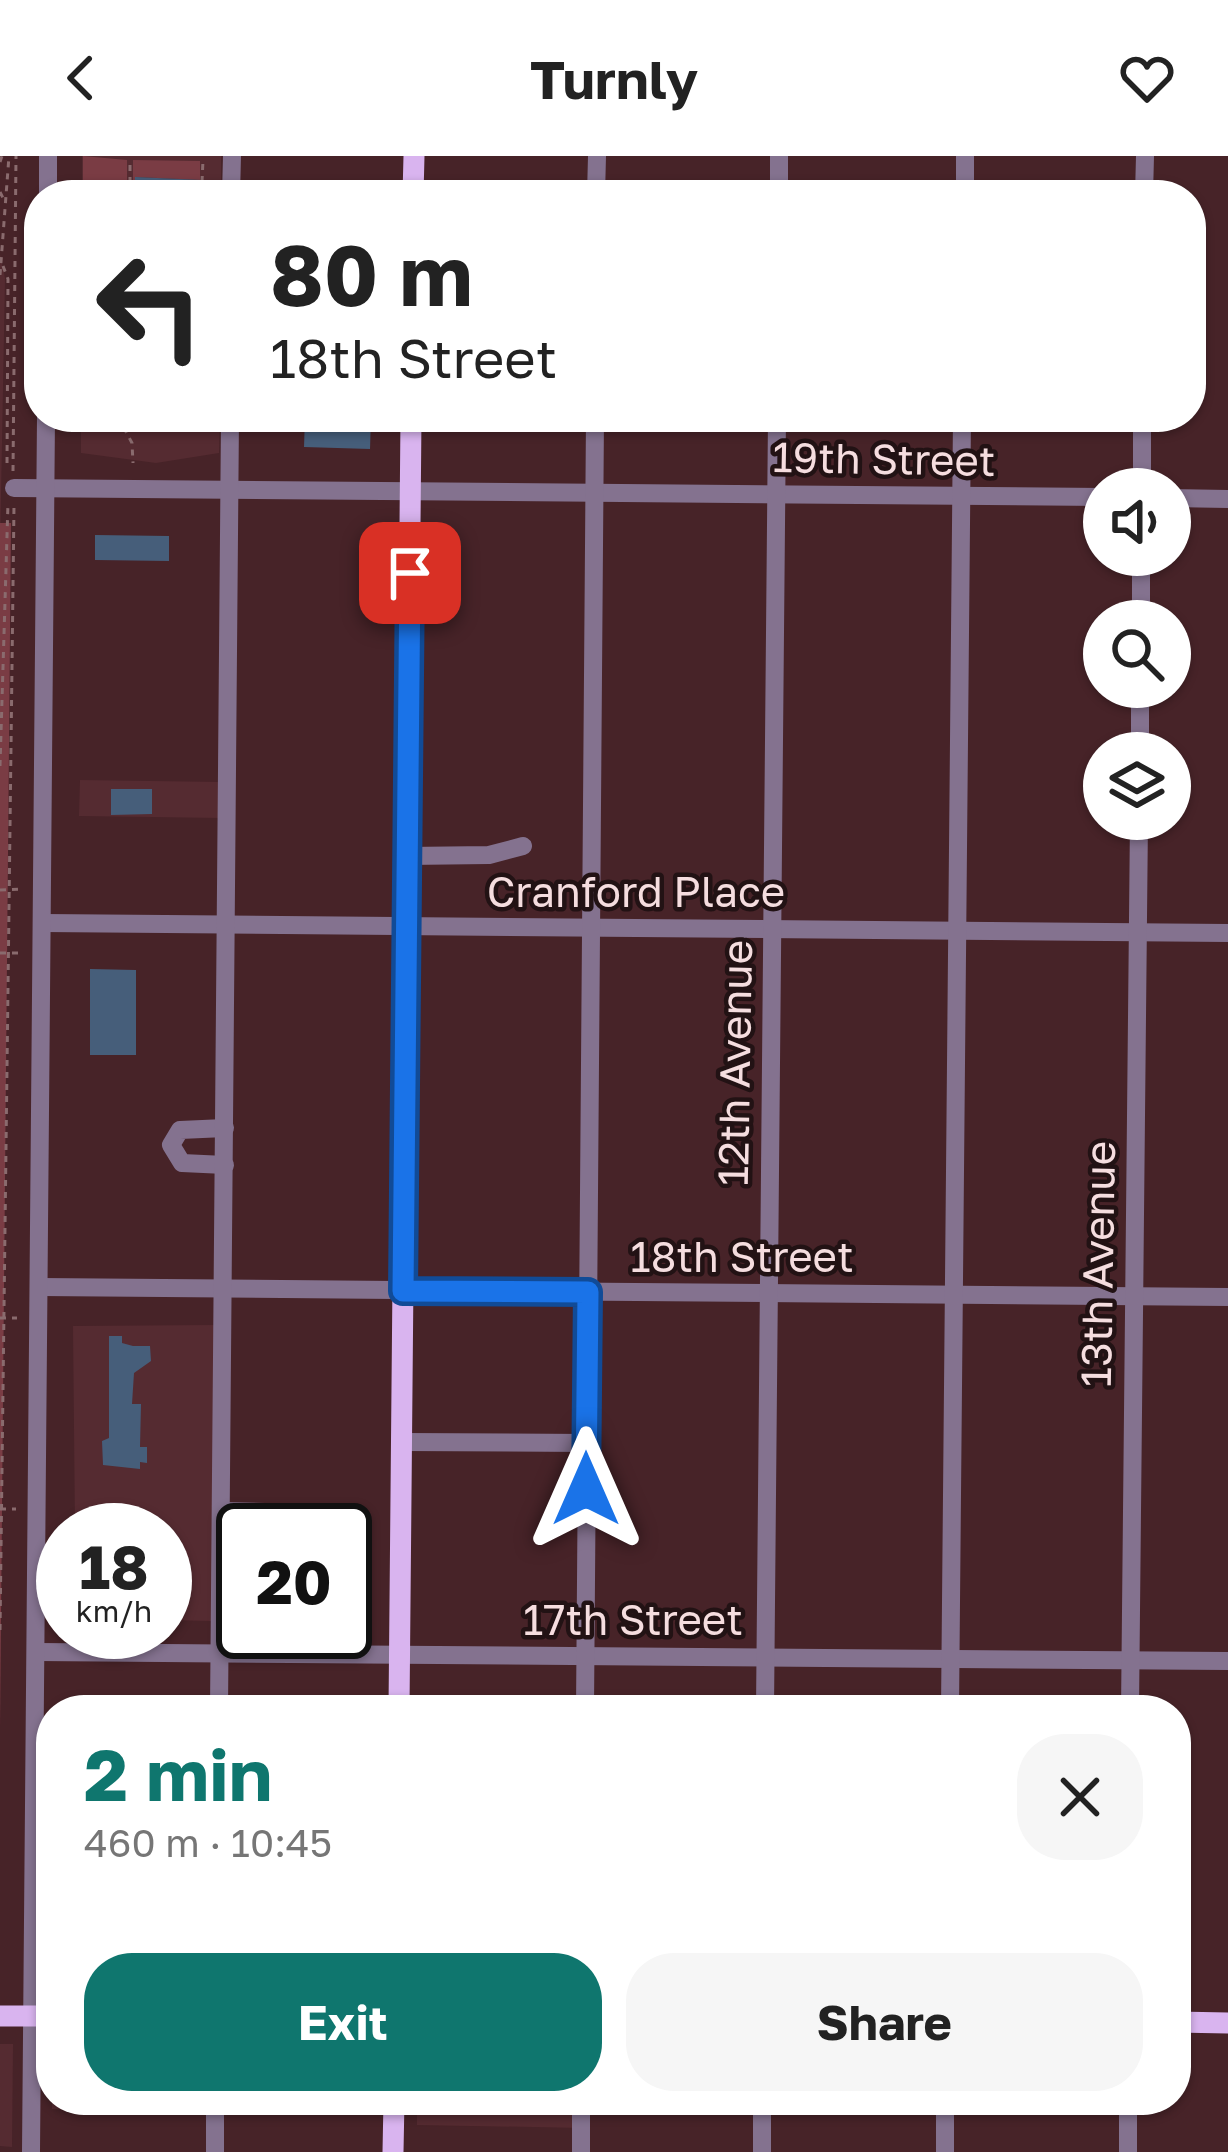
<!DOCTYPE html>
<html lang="en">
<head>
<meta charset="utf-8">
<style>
	:root { --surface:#fff; --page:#f6f6f6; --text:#222; --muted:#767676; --accent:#0f766e }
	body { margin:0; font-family:"Golos Text",sans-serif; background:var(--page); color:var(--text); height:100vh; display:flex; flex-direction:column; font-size:45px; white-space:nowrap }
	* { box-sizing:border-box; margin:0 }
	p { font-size:39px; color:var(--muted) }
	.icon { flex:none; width:66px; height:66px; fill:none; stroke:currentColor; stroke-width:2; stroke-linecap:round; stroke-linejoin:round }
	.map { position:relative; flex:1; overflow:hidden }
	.drawer { position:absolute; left:36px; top:1539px; width:1155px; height:420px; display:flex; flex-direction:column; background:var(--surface); border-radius:48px; box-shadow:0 3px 9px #0004 }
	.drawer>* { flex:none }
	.hud { position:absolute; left:24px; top:24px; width:1182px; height:252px; border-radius:48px; box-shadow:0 3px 9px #0004; background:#fff; color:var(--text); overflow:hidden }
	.controls { position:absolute; left:1083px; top:312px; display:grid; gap:24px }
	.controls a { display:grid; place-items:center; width:108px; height:108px; border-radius:50%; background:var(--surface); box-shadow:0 3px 9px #0004; font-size:60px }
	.speed { position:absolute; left:36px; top:1347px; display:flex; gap:24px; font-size:60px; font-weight:700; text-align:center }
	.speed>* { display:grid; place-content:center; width:156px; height:156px; border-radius:50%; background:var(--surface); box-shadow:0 3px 9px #0004; line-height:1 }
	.speed small { font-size:30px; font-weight:400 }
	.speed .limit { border:6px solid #111; border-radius:18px; background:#fff; color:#111 }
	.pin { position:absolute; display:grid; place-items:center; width:102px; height:102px; color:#fff; margin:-51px; border-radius:24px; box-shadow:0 6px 18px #0006 }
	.me { position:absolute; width:132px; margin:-66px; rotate:0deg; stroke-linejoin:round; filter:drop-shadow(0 0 9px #0008) }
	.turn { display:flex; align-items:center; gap:42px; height:252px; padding:0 48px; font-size:54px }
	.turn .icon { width:156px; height:156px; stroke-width:2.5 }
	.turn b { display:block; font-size:84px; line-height:102px }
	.round { display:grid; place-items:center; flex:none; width:126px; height:126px; border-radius:48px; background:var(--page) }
	.head { display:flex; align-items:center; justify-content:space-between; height:204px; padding:0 48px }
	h1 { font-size:72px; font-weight:700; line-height:90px; color:var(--accent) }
	.primary-button { display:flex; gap:24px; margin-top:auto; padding:24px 48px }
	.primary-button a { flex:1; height:138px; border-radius:48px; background:var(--accent); color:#fff; font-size:48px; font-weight:700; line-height:138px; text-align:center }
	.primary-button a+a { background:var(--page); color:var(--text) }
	header { display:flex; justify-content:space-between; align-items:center; height:156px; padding:0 48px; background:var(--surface); font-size:54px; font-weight:700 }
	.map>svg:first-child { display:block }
</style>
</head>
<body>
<header><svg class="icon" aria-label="back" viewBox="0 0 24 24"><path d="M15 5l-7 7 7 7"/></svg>Turnly<svg class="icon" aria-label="heart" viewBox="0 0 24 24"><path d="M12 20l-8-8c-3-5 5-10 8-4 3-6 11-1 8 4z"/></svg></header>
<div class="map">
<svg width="1228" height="1996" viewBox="0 0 1228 1996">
	<rect width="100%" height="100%" fill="#472328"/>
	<g fill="#552b31">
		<rect x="82" y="0" width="139" height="39"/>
		<polygon points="0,98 5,122 0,395"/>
		<polygon points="81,261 220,261 219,297 156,307 81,297"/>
		<polygon points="80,624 221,626 221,662 79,660"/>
		<polygon points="217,1169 211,1465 165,1464 165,1374 75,1374 73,1170"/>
		<polygon points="0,1888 13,1888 12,1991 0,1990"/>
		<polygon points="52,1944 211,1944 210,1957 52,1953"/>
		<polygon points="417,1944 586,1944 586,1972 417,1969"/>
	</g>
	<g fill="#7a3c44">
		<polygon points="83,0 127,4 127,39 104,39 83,30"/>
		<polygon points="133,4 200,5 200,24 136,21 133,39"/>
		<polygon points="0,367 11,367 0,1572"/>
	</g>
	<g fill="#465e7a">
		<polygon points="135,21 201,24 201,39 135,39"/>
		<polygon points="305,261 371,261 370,293 304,291"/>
		<polygon points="95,379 169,380 169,405 95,404"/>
		<polygon points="111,633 152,633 152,658 111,659"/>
		<polygon points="90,813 136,814 136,899 90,899"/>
		<polygon points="109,1180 122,1180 122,1187 133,1190 150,1190 151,1205 134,1217 132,1248 141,1248 140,1291 147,1291 147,1307 140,1306 140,1313 103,1309 102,1285 109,1282"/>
	</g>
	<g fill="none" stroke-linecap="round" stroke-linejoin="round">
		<g stroke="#8a6b6e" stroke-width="3" stroke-dasharray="6 6" stroke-linecap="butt">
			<polyline points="0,6 2,0"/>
			<polyline points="69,26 92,39"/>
			<polyline points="202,26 203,4"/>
			<polyline points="0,36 5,46"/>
			<polyline points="130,39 130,3"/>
			<polyline points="3,110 8,123 7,311"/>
			<polyline points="0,119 9,0"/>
			<polyline points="118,261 132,287 133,307"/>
			<polyline points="13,315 16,0"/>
			<polyline points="0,610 8,347"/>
			<polyline points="0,734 22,733"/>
			<polyline points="0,797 22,797"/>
			<polyline points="0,1162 17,1162"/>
			<polyline points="0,1353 16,1353"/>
			<polyline points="0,1474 14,349"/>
		</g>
		<g stroke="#84728f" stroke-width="18">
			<polyline points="48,39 48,0"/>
			<polyline points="231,39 232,0"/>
			<polyline points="596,39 597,0"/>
			<polyline points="779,39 779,0"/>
			<polyline points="965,39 965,0"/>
			<polyline points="1144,39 1145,0"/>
			<polyline points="14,332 1104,341"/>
			<polyline points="1142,333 1142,261"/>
			<polyline points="1170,342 1228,343"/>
			<polyline points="1141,465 1141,399"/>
			<polyline points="1140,597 1140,531"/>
			<polyline points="407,700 489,699 523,690"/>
			<polyline points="43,767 1228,777"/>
			<polyline points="225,1009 182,1007 171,989 180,974 225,972"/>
			<polyline points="40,1131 1228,1141"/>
			<polyline points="402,1286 587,1287"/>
			<polyline points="222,1355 265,1356 261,1374"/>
			<polyline points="37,1496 1228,1505"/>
			<polyline points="219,1554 230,261"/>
			<polyline points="585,1554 595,261"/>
			<polyline points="765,1554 777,261"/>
			<polyline points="950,1554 962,261"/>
			<polyline points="1130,1554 1139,663"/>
			<polyline points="1128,1944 1128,1996"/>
			<polyline points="31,1996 46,261"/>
			<polyline points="215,1996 215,1944"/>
			<polyline points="581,1996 581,1944"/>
			<polyline points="762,1996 762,1944"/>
			<polyline points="945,1996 945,1944"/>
		</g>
		<g stroke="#d9b4ef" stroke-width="21">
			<polyline points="413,39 414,0"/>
			<polyline points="399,1554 411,261"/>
			<polyline points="0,1860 51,1860"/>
			<polyline points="1176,1866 1228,1867"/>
			<polyline points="393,1996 394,1944"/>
		</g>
	</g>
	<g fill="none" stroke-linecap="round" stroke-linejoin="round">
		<g stroke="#114b97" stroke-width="30">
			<polyline id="route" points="410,417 403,1135 588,1136 586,1333"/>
		</g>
		<use href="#route" stroke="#1a73e8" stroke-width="21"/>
	</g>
	<g text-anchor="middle" stroke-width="9" stroke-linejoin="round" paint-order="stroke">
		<g font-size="42" fill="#f5dddf" stroke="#221214">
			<text transform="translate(884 303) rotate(1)" y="15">19th Street</text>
			<text x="636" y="751">Cranford Place</text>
			<text transform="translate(735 907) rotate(-89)" y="15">12th Avenue</text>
			<text x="742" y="1116">18th Street</text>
			<text transform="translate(1098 1108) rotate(-89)" y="15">13th Avenue</text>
			<text x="633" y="1479">17th Street</text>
		</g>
	</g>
</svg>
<div class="controls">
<a><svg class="icon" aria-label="sound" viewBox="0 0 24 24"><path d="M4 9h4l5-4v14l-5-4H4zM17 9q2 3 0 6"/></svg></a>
<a><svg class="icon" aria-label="search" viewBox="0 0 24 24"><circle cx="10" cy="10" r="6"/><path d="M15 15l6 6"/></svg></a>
<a><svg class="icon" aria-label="layers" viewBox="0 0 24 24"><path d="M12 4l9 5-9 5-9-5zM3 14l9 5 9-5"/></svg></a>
</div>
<div class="speed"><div>18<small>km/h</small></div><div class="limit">20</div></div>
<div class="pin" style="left:410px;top:417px;background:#d93025"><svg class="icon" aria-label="arrive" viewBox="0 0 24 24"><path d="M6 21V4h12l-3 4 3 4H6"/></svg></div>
<svg class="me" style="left:586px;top:1333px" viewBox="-20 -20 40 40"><path d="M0-17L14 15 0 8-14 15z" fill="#1a73e8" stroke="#fff" stroke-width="4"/></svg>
<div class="hud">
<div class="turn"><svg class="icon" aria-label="left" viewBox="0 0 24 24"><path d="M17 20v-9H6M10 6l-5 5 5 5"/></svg><div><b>80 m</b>18th Street</div></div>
</div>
<section class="drawer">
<div class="head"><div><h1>2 min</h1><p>460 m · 10:45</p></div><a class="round"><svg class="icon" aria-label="close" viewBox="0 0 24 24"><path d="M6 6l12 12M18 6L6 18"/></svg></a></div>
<div class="primary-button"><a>Exit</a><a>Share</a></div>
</section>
</div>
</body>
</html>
